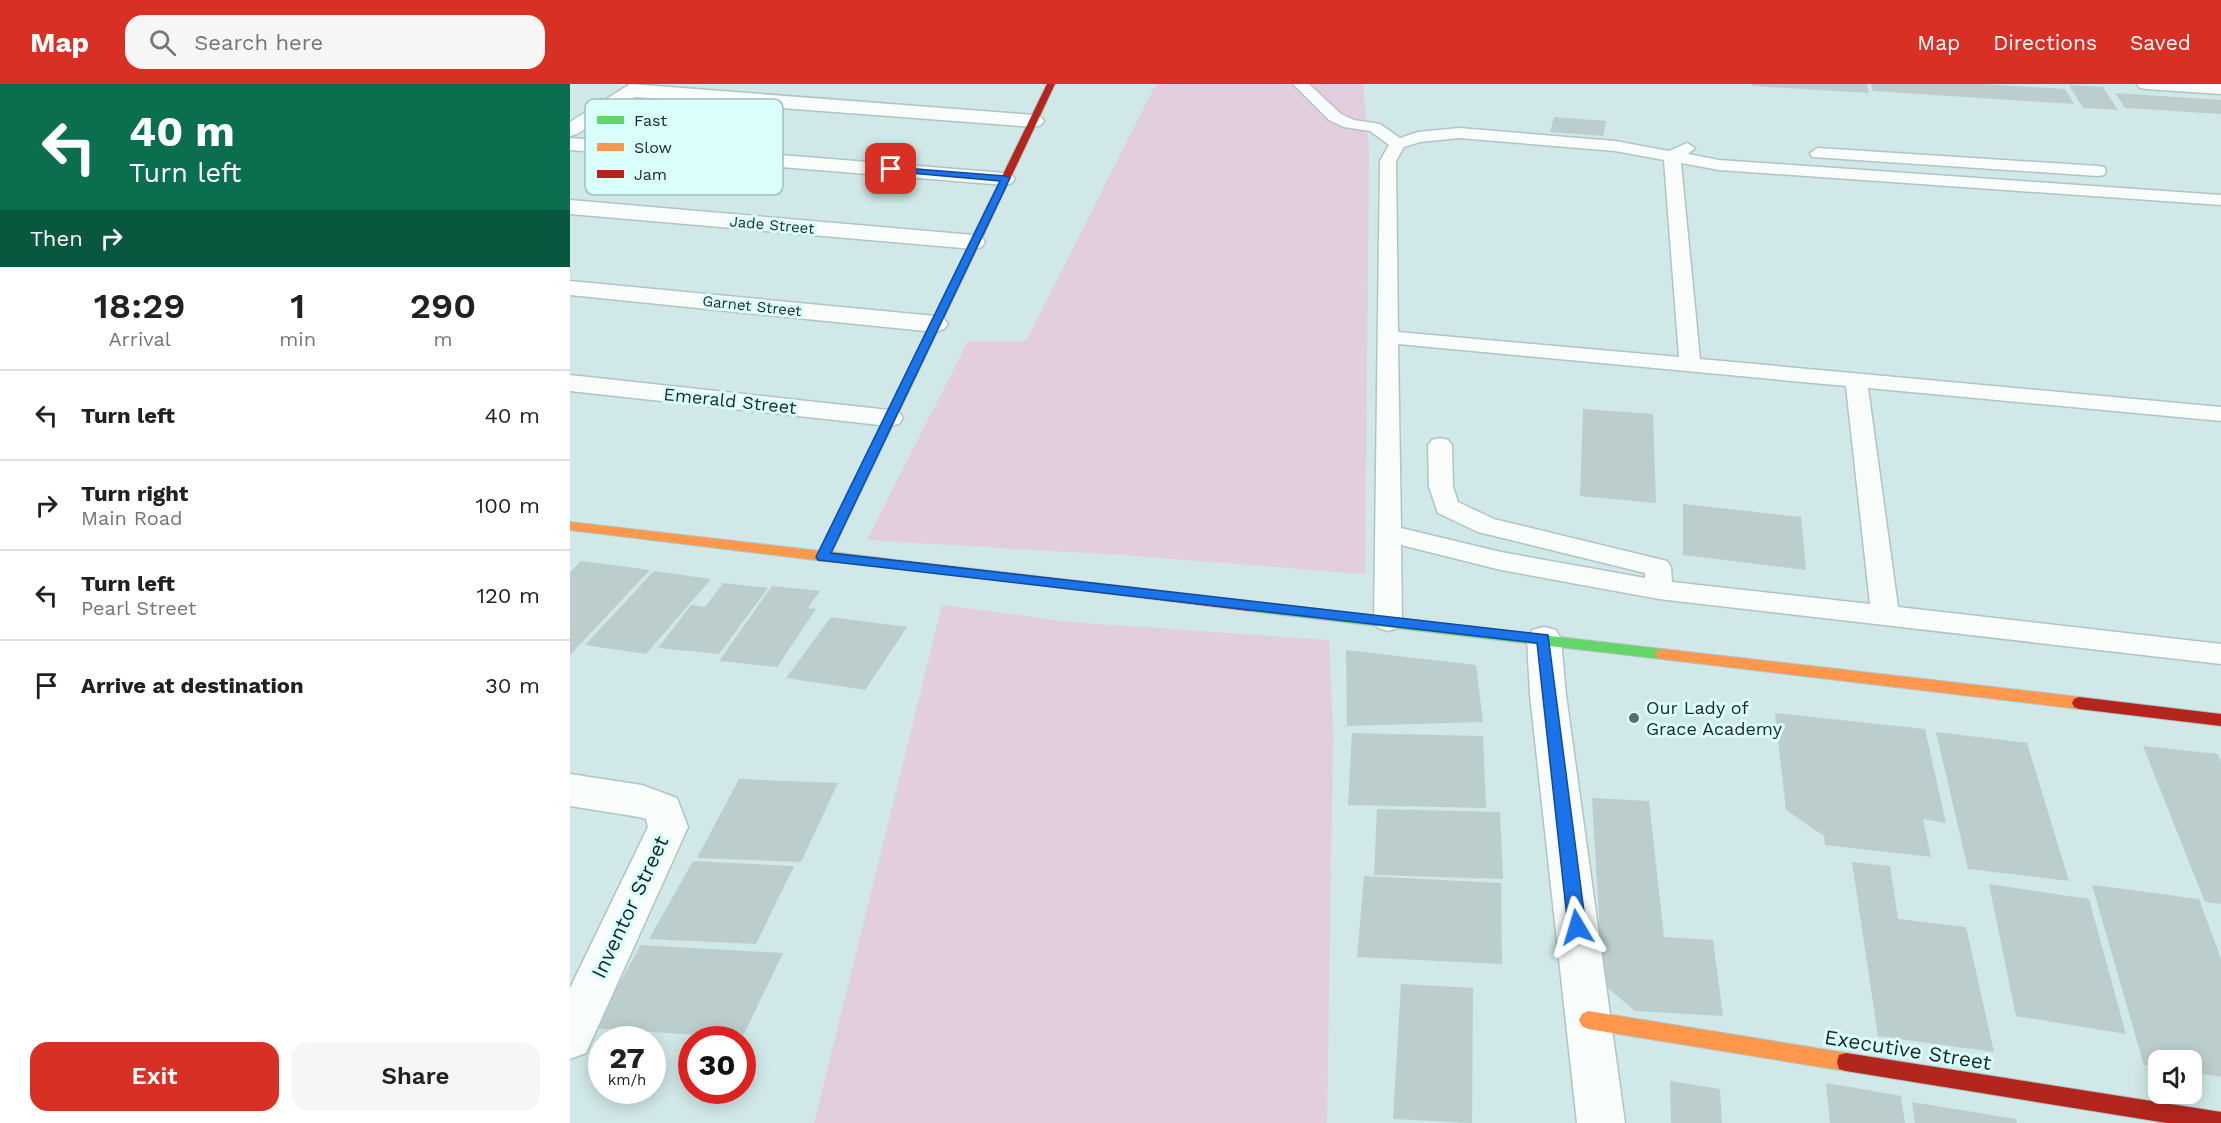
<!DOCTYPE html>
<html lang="en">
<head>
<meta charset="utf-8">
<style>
	:root { --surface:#fff; --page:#f6f6f6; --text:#202124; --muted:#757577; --line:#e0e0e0; --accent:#d93025 }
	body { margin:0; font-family:"Work Sans",sans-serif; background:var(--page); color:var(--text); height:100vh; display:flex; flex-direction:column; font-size:22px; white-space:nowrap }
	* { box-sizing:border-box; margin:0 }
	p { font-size:20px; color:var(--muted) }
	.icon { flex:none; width:33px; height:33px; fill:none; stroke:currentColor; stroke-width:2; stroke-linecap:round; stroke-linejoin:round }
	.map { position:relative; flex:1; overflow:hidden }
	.details { display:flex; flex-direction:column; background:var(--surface); width:570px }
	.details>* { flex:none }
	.hud { background:#0b6e4f; color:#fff; overflow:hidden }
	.controls { position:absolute; left:1578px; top:966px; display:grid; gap:12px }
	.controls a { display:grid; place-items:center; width:54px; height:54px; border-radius:12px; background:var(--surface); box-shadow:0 3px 15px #0003; font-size:30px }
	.speed { position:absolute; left:18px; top:942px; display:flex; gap:12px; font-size:30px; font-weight:700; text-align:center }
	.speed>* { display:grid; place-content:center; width:78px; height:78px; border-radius:50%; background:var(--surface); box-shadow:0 3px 15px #0003; line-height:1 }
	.speed small { font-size:15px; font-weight:400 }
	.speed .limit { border:9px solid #d22; background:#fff; color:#111 }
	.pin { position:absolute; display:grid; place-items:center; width:51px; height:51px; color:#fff; margin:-26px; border-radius:12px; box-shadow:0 3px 9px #0006 }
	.me { position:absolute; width:66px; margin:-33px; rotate:353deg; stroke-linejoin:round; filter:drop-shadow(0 0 4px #0008) }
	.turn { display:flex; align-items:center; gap:21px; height:126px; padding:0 30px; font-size:27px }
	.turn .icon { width:78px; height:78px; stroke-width:2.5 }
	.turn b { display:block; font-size:42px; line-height:51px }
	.then { display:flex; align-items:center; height:57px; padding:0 30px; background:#0003; gap:12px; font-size:22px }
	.eta { display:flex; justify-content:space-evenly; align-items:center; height:102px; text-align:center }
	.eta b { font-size:36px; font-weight:600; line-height:42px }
	.action { display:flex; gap:12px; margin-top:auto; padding:12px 30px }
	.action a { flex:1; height:69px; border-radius:18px; background:var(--accent); color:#fff; font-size:24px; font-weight:600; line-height:69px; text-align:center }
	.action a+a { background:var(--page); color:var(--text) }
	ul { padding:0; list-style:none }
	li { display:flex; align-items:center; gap:18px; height:90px; padding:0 30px; border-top:2px solid var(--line) }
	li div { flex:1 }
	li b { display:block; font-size:22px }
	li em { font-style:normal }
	header { display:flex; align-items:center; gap:36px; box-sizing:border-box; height:84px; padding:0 30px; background:var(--accent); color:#fff }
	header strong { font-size:28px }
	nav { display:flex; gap:33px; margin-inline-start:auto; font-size:21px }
	.search { width:420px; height:54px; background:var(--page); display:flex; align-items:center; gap:15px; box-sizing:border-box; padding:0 21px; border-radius:18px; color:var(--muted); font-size:22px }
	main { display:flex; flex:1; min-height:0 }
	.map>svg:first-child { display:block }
</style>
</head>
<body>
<header>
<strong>Map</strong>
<div class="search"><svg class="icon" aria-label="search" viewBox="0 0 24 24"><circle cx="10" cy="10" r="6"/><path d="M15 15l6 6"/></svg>Search here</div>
<nav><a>Map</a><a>Directions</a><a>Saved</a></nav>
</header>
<main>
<section class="details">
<div class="hud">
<div class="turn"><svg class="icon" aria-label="left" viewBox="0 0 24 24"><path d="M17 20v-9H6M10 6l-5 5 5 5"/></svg><div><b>40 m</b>Turn left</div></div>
<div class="then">Then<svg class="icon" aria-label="right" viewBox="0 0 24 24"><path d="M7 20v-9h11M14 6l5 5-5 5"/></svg></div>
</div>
<div class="eta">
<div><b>18:29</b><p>Arrival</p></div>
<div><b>1</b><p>min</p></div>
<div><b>290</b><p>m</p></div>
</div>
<ul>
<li><svg class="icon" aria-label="left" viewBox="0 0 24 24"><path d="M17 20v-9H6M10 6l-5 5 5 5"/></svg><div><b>Turn left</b></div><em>40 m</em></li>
<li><svg class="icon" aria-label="right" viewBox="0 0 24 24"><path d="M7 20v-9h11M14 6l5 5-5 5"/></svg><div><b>Turn right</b><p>Main Road</p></div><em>100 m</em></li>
<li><svg class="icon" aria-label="left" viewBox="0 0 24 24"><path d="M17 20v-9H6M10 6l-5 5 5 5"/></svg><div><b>Turn left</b><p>Pearl Street</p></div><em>120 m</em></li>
<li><svg class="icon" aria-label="arrive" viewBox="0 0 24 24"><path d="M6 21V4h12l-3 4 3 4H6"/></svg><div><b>Arrive at destination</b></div><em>30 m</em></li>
</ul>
<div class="action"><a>Exit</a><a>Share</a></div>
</section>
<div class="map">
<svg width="1651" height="1039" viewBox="0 0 1651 1039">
	<rect width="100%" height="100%" fill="#d0e8e7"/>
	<g fill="#e3cedf">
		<polygon points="586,0 793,0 799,67 795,490 550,471 297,456 398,257 456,257"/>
		<polygon points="372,521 500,538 759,556 763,652 757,1039 244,1039"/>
	</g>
	<g fill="#bbcecd">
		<polygon points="1182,0 1297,0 1299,9 1182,2"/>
		<polygon points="1301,0 1413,0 1495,5 1504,20 1303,7"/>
		<polygon points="1499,1 1533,3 1548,26 1513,24"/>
		<polygon points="1545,9 1651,16 1651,30 1555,24"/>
		<polygon points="984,33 1036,37 1033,52 980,48"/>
		<polygon points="1013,325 1083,330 1086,419 1010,412"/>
		<polygon points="1113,420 1231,433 1236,486 1113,471"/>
		<polygon points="11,477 80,486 0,571 0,488"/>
		<polygon points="84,487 141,495 76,570 15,561"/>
		<polygon points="153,499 198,504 149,570 88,564 121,521 135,523"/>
		<polygon points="202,502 250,507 238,524 246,525 207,583 149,577"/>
		<polygon points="261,533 337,543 295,606 216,594"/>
		<polygon points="776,566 906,581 913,638 777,642"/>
		<polygon points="1205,629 1355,645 1376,739 1353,735 1361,773 1255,761 1254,752 1216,726"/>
		<polygon points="1366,648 1457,659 1499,797 1398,785"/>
		<polygon points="782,649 913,652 916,724 778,721"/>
		<polygon points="1573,662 1648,670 1651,678 1651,820 1635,818"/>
		<polygon points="169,695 268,699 231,778 127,774"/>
		<polygon points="1022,714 1079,717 1094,853 1143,856 1153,932 1065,927 1033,900"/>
		<polygon points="807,725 930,728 933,795 804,791"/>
		<polygon points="123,777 224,782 186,860 79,855"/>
		<polygon points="1282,778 1320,782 1328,835 1396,843 1424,968 1308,952"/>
		<polygon points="794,792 931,799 932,880 787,873"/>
		<polygon points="1419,800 1519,815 1556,950 1446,932"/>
		<polygon points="1522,801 1629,815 1651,875 1651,993 1622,988 1622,976 1588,976 1588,983 1574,981"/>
		<polygon points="71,861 213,869 172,954 24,944"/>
		<polygon points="831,900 903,904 902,1039 823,1035"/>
		<polygon points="1100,997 1150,1005 1152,1039 1101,1039"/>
		<polygon points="1256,999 1331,1012 1335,1039 1260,1039"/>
		<polygon points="1342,1018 1446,1035 1447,1039 1345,1039"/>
	</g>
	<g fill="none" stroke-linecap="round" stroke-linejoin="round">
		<g stroke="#b1c4c3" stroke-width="3">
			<g id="lane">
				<path d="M723 0H739L771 30 784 36 810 40 830 54 848 48 889 44 1045 57 1099 67 1117 59 1125 64 1118 70 1149 76 1651 111V121L1149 86 1111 79 1130 275 1651 323V337L1298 304 1328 523 1651 560V580L1089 515 931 486 831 461 832 537 828 544 818 547 808 544 804 537 810 77 819 61 800 47 774 43 759 36ZM889 54 1045 67 1094 76 1109 273 828 248 826 77 834 63 850 58ZM828 260 1276 302 1300 520 1102 498 1101 483 1097 477 924 435 888 418 883 403 882 361 878 356 870 354 862 356 858 361 859 403 868 429 908 448 1075 489V494L931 468 831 444Z"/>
				<polygon points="1248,64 1528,82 1534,83 1536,87 1534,91 1528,92 1242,73 1240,69"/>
			</g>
		</g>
		<g stroke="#b1c4c3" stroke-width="3">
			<g id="street">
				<polygon points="60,0 464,31 471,33 474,37 471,41 464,43 65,13 7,50 0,52 0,38"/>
				<polygon points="1567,0 1651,0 1651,10 1576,5 1570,4"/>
				<polygon points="0,54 435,89 442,91 445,95 442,99 435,101 0,66"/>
				<polygon points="0,116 404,151 412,153 415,158 412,163 404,165 0,130"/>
				<polygon points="0,197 365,232 374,235 378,240 374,245 365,248 0,211"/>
				<polygon points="0,291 319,326 329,328 333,334 329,340 319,342 0,307"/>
				<polygon points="974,543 986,546 991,555 996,611 1055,1039 1007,1039 960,611 957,555 962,546"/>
				<polygon points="0,690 72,701 107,714 118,743 16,969 0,975 0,904 78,743 76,735 69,733 0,722"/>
			</g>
		</g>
		<g stroke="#b1c4c3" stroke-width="2">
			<polygon id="fast" points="679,517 1092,565 1097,566 1099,570 1097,574 1092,575 679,527 672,522"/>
		</g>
		<g stroke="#b1c4c3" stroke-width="2">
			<g id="slow">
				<polygon points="406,148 414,150 262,468 327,476 334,480 332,483 253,477 0,446 0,438 250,467"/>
				<polygon points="1092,565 1509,613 1514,615 1516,619 1514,623 1509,625 1092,575 1087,574 1085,570 1087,566"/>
				<polygon points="1018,927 1276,969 1283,971 1285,978 1283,985 1276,987 1018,945 1012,942 1009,936 1012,930"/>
			</g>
		</g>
		<g stroke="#b1c4c3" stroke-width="2">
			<g id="jam">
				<polygon points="477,0 485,0 414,150 406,152 404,150"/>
				<polygon points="327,476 679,517 686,522 679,527 322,483 320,480"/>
				<polygon points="1509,613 1651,630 1651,642 1509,625 1504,623 1502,619 1504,615"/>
				<polygon points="1276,969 1651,1028 1651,1039 1597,1039 1276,987 1269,985 1267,978 1269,971"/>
			</g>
		</g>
		<use href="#lane" fill="#f8fcfb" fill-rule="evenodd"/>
		<use href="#street" fill="#f8fcfb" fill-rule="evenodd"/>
		<use href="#fast" fill="#63d668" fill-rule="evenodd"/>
		<use href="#slow" fill="#ff974d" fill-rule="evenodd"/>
		<use href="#jam" fill="#b3261e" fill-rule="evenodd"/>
	</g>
	<polygon fill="#1a73e8" stroke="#114b97" stroke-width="1.5" points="321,83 435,92 440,94 261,469 978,551 1016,843 1013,849 1007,851 1001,849 998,843 967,559 248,476 246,473 430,97 318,87 317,85"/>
	<circle fill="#586c6c" stroke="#dafefc" stroke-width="2" cx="1064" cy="634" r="6"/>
	<g text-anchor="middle" stroke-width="6" stroke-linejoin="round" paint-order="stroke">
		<g font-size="15" fill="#182929" stroke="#dafefc">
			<text transform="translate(202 141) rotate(5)" y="5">Jade Street</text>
			<text transform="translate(182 222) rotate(6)" y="5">Garnet Street</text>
		</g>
		<g font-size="18" fill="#182929" stroke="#dafefc">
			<text transform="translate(160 317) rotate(6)" y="6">Emerald Street</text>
		</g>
		<g font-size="18" fill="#182929" stroke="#dafefc" text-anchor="start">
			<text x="1076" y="630">Our Lady of<tspan x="1076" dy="21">Grace Academy</tspan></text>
		</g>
		<g font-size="21" fill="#182929" stroke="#dafefc">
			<text transform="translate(60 823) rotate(-65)" y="7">Inventor Street</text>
			<text transform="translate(1338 966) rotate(9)" y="7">Executive Street</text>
		</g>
	</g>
	<rect x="15" y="15" width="198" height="96" rx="9" fill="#dafefc" stroke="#a0bebd" stroke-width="1.5"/>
	<rect x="27" y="32" width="27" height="8" fill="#63d668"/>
	<rect x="27" y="59" width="27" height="8" fill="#ff974d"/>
	<rect x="27" y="86" width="27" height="8" fill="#b3261e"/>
	<g font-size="16" fill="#182929">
		<text x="64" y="42">Fast</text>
		<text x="64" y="69">Slow</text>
		<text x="64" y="96">Jam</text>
	</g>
</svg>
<div class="controls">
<a><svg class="icon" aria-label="sound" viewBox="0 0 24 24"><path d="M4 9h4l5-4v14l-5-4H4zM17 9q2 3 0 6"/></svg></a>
</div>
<div class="speed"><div>27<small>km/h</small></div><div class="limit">30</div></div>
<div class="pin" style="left:321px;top:85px;background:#d93025"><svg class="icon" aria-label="arrive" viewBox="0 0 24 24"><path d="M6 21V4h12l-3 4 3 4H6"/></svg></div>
<svg class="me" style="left:1007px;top:843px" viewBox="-20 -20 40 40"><path d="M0-17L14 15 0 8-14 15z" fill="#1a73e8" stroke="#fff" stroke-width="4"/></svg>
</div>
</main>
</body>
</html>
